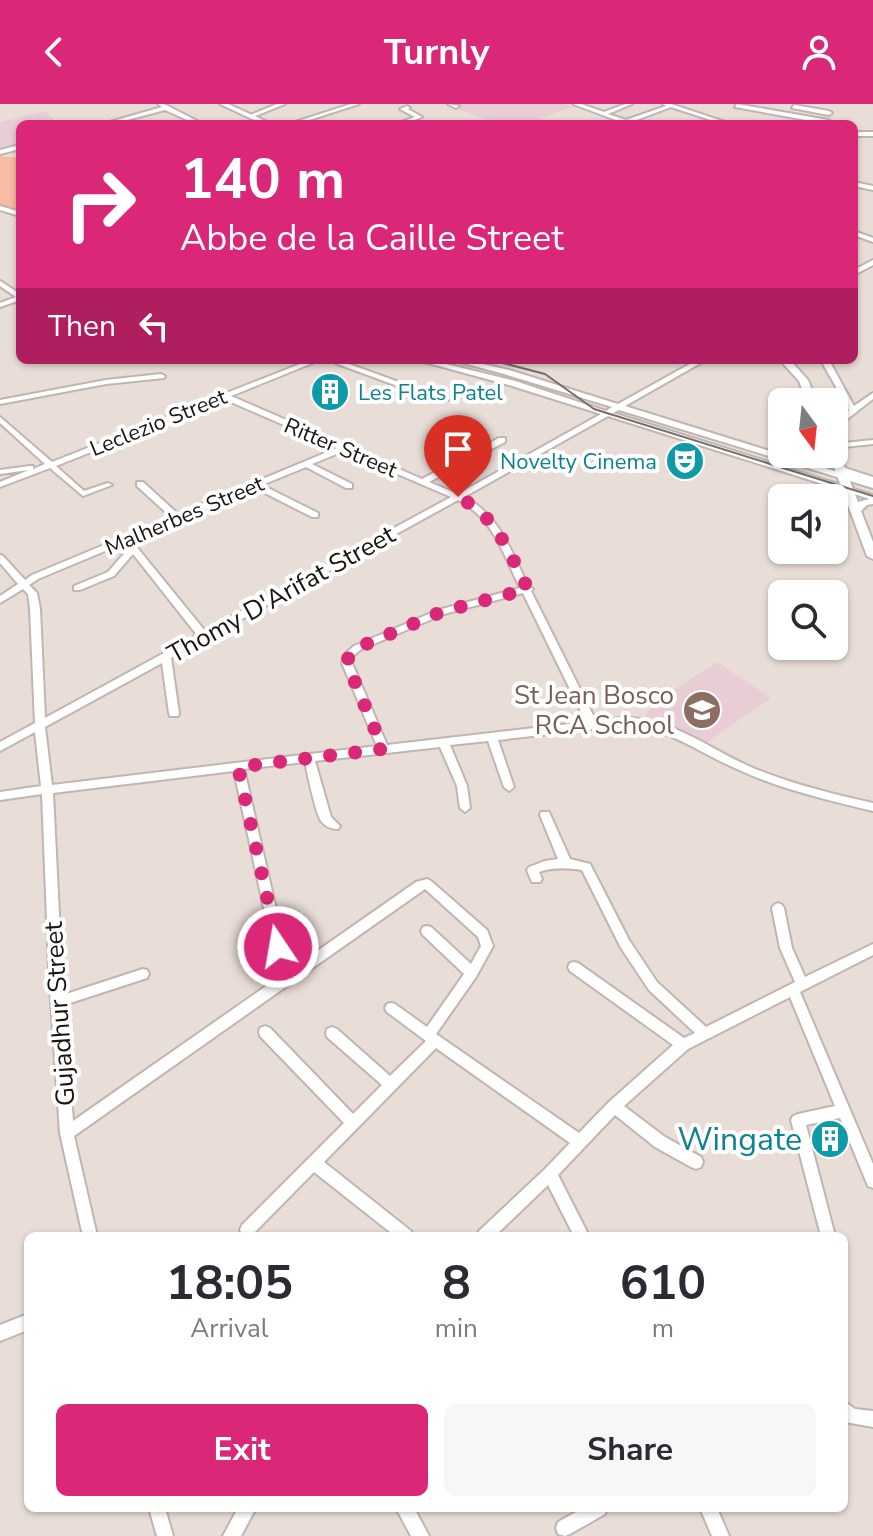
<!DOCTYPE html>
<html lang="en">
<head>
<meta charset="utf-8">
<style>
	:root { --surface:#fff; --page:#f7f7f7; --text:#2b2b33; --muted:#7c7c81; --accent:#db2777 }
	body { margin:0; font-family:"Nunito Sans",sans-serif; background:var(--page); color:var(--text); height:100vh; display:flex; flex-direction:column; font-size:30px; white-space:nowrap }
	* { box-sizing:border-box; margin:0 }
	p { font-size:26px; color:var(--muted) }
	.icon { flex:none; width:44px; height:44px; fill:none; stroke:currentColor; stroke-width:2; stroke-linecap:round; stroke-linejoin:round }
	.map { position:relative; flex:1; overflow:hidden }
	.panel { position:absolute; left:24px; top:1128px; width:824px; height:280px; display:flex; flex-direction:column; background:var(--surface); border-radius:12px; box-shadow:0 2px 6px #0004 }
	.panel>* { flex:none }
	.guide { position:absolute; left:16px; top:16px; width:842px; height:244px; border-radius:12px; box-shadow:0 2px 6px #0004; background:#db2777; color:#fff; overflow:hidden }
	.needle { width:52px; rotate:165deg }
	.controls { position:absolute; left:768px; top:284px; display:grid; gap:16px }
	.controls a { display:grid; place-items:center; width:80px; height:80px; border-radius:12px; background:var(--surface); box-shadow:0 2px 6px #0004; font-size:40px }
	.pin { position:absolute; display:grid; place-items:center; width:68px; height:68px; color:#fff; margin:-82px -34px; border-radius:50% 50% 50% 0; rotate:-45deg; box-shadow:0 0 8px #0007 }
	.pin .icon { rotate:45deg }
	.me { position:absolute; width:88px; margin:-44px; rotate:348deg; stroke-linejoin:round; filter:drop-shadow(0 0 6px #0008) }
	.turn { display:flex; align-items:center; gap:28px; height:168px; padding:0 32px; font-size:36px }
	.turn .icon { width:104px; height:104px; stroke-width:2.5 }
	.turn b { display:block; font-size:56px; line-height:68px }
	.then { display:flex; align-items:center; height:76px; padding:0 32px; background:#0003; gap:16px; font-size:30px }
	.eta { display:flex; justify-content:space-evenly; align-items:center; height:136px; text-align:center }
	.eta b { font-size:48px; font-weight:700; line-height:56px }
	.action { display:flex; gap:16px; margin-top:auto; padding:16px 32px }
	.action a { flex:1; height:92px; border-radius:12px; background:var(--accent); color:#fff; font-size:32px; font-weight:700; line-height:92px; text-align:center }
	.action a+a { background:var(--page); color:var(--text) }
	header { display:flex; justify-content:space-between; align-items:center; height:104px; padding:0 32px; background:var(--accent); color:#fff; font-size:36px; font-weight:700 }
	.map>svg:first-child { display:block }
</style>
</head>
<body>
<header><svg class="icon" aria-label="back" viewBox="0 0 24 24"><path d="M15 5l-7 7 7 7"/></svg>Turnly<svg class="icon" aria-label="person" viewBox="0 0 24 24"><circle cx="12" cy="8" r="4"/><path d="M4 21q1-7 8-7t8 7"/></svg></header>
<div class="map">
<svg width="873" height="1432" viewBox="0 0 873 1432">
	<rect width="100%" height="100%" fill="#e9ddd8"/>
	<g fill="#e8ced4">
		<polygon points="448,0 564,0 572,3 541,14 554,20 495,20"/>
		<polygon points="47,7 57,20 20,20 20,41 0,46 0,18"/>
		<polygon points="717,558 771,594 706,639 644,614 655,598"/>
	</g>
	<polygon fill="#f8bca2" points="0,52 20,54 20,107 0,101"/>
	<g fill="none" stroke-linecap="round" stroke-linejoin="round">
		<g stroke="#c0b5b0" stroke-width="4">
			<g id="minor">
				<polygon points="158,0 164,0 203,20 196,20 165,6 112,20 103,20 162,3"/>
				<polygon points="277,0 285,0 253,13 248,12"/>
				<polygon points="351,0 359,0 297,20 289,20"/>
				<polygon points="448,0 459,2 456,4"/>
				<polygon points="573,0 581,0 604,8 625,0 632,0 608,10 626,16 666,2 663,0 671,0 731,20 723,20 671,3 626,20 618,20 621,18"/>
				<polygon points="737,0 828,16 831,18 828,20 735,3"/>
				<polygon points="794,1 829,7 832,9 829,11 792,4"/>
				<polygon points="407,2 410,4 408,5 422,13 404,20 396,20 415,13 400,5"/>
				<rect x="854" y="28" width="19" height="4"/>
				<polygon points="20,41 20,45 0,50 0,46"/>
				<polygon points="854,78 873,82 873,86 854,82"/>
				<polygon points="0,102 20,108 20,112 0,106"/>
				<polygon points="854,127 873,134 873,138 854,131"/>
				<polygon points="873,156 873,161 854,171 854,166"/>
				<polygon points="0,177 20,190 20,196 0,203 0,199 16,193 0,182"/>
				<path d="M310 256H320L231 292 422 375 499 334H505V338L429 378 458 390 601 310 509 281 417 256H430L515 277 606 307 612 303 504 270 452 256H465L509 266 618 300 697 256H706L625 302 873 379V384L619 306 613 309 873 391V396L608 312 464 393C499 410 512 449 528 482L533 485 531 487 596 617C608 616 621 613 633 614 678 618 713 647 753 664 792 680 832 690 873 699V707C827 696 780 685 737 665 698 648 673 627 629 621L498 636 514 683 509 687 504 683 488 637 450 641 467 682 470 704 465 708 460 704 457 682 440 643 315 657 331 713 340 722 338 725C331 725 326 723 321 717 315 707 308 672 305 658L244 665 290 866 416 778 427 775 431 777 487 826 493 842 476 873 436 930 579 1029 609 998 673 941 570 867 568 863 570 859 574 858 578 859 684 934 695 929 649 886 621 844 582 766C568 764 553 763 539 768L542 775 540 778H532L527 766 529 763 545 757 558 755 540 711 541 708H549L570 755 590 760 629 836 657 878 706 923 795 878 780 844 772 804 774 801 778 799 782 801 784 804 792 844 805 873 873 840V851L800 888 873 1060V1084L868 1082 840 1014 806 1021 835 1132H821L791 1016 793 1012 798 1010 835 1002 790 893 688 945 624 1002 665 1033 701 1053 703 1058 701 1063 696 1065 691 1063 655 1043 615 1011 558 1071 589 1132H574L548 1081 495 1132H477L479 1127 545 1065 570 1039 436 944 324 1058 411 1127 413 1132H395L314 1068 252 1131H242L240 1126 242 1121 344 1019 260 932 259 928 260 924 265 922 270 924 353 1010 382 981 327 933 326 929 327 925 332 923 337 925 390 972 426 937 387 908 385 904 387 900 391 899 395 900 427 923 464 870 423 831 421 827 423 823 427 822 431 823 471 860 481 842 478 833 425 785 74 1032 97 1132H83L60 1029 49 867 42 690 0 696V688L41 682 35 628 0 647V638L35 619 30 505 28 490 23 485 0 499V492L18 480 0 459V451L3 452 25 476 32 471 171 413 137 382V378H143L178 410 337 344 224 295 56 362 84 387 108 379 112 381 83 392 50 364 0 383V378L29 366 0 370V366L30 362H33V365L45 360 0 319V313L52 358ZM344 347 451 393 205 527 131 436 255 384 312 413H318V409L262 381 306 363 346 384H352V380L312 360ZM458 396C493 414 504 451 520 484L438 506 354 542 346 549 342 559 377 642 52 681 45 623 162 559 169 609 170 612H178L179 609 171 554ZM124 439 129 444 108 468 74 482V486H80L114 472 133 450 197 531 45 614 40 505 37 489 29 481 38 475ZM523 489 586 618 387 641 352 559 353 552 360 546 444 510ZM234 667 279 873 73 1017 64 901 147 874 149 870 147 866 143 865 63 891 53 689Z"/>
				<polygon points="327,256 338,256 448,296 441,298"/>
				<polygon points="590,256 599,256 595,258"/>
				<polygon points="824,258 830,258 854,302 873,289 873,295 846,316 834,318 834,314 840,312 849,306 823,260"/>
				<polygon points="161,270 165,272 164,274 106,280 0,300 0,296 106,276"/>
				<polygon points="873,336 873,340 834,344 834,340"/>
				<polygon points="28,1210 28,1226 0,1237 0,1221"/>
				<polygon points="844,1297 855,1305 873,1307 873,1323 845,1318"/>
				<polygon points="149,1404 165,1404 173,1432 157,1432"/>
				<polygon points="238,1404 256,1404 241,1432 223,1432"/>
				<polygon points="396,1404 414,1404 429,1432 411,1432"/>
				<polygon points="583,1404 607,1404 605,1410 570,1430 565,1432 558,1430 556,1424 558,1418"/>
				<polygon points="700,1404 717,1404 729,1432 712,1432"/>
			</g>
		</g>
		<g stroke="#c0b5b0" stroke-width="4">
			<g id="major">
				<polygon points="220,0 228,0 272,20 263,20"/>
				<polygon points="780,256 790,256 808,276 817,298 807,298 799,277"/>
				<polygon points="834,347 839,350 845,364 873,373 873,379 848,372 858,398 873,394 873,400 867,401 861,407 873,438 873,455 867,452 829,350 834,350"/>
			</g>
		</g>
		<use href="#minor" fill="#fff" fill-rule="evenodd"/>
		<use href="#major" fill="#fff" fill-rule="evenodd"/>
		<polyline stroke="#756e6b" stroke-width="2" points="491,256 545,270 594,305 873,392"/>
	</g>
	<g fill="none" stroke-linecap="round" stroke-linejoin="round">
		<path stroke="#db2777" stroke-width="14" stroke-dasharray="0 25.2" d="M278 843 238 663 383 645 347 559 349 551 357 544 441 508 528 485C508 448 498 413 458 393"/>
	</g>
	<defs>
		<g id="building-disc" transform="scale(2)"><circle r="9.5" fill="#0f9aa8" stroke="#fff"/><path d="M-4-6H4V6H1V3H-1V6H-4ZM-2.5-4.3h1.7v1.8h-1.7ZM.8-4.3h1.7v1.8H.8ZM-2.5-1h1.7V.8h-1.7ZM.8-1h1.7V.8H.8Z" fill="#fff"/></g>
		<g id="theatre-disc" transform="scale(2)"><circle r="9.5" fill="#0f9aa8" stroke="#fff"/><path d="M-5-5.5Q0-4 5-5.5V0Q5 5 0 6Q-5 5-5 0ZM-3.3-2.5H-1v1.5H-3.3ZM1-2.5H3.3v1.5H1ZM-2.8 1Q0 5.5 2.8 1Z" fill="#fff"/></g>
		<g id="school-disc" transform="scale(2)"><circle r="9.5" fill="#8d6e63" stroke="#fff"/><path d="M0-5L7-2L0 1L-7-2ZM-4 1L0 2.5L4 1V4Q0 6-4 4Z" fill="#fff"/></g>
	</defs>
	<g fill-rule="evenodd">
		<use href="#building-disc" x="330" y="288"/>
		<use href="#theatre-disc" x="685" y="357"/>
		<use href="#school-disc" x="702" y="606"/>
		<use href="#building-disc" x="830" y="1035"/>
	</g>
	<g text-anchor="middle" stroke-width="8" stroke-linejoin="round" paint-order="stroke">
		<g font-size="22" fill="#0d838f" stroke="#fff" text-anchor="start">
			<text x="358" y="296">Les Flats Patel</text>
			<text x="657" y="365" text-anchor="end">Novelty Cinema</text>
		</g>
		<g font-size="22" fill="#191513" stroke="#fff">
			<text transform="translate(158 318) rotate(-22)" y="8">Leclezio Street</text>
			<text transform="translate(341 343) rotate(23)" y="8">Ritter Street</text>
			<text transform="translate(184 411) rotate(-23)" y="8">Malherbes Street</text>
		</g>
		<g font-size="26" fill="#191513" stroke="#fff">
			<text transform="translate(281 490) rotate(-29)" y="9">Thomy D'Arifat Street</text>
			<text transform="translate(59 910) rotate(-94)" y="9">Gujadhur Street</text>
		</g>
		<g font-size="26" fill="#785e54" stroke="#fff" text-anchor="end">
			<text x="674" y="600">St Jean Bosco<tspan x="674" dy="30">RCA School</tspan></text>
		</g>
		<g font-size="32" fill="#0d838f" stroke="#fff" text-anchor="end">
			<text x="802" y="1046">Wingate</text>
		</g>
	</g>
</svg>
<div class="controls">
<a><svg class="needle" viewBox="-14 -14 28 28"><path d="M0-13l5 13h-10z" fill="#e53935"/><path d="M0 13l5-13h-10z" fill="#7c7c81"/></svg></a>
<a><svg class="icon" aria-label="sound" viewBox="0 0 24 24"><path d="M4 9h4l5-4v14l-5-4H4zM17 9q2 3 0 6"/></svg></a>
<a><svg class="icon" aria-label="search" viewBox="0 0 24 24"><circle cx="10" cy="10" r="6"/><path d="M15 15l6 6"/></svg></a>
</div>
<div class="pin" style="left:458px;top:393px;background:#d93025"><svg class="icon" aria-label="arrive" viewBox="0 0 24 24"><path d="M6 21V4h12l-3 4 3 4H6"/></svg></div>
<svg class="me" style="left:278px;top:843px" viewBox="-20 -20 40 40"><circle r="17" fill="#db2777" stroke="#fff" stroke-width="3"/><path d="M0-11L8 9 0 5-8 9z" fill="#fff"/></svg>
<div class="guide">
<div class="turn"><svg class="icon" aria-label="right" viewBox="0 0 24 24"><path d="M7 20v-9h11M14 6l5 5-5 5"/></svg><div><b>140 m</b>Abbe de la Caille Street</div></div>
<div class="then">Then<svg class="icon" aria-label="left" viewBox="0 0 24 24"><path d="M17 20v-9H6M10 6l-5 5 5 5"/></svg></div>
</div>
<section class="panel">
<div class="eta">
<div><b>18:05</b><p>Arrival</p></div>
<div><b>8</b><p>min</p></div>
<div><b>610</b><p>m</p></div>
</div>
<div class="action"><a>Exit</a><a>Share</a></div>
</section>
</div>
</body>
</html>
